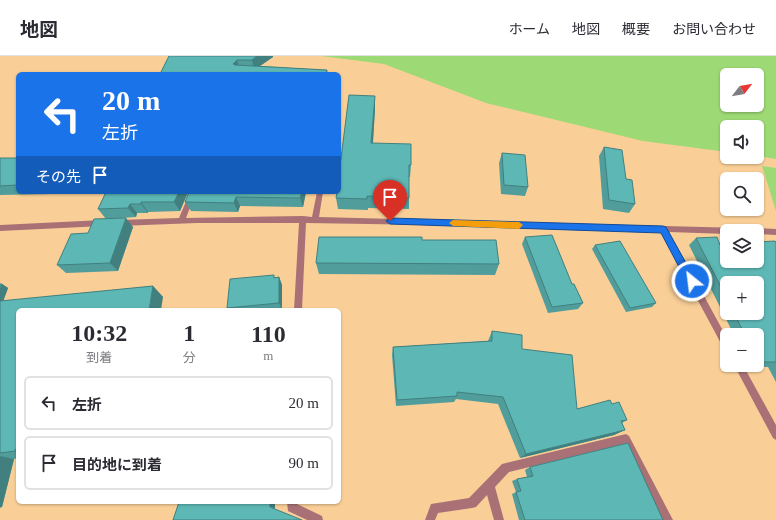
<!DOCTYPE html>
<html lang="ja">
<head>
<meta charset="utf-8">
<style>
	:root { --surface:#fff; --page:#f2f2f3; --text:#2b2b33; --muted:#7c7c81; --line:#e1e1e2 }
	body { margin:0; font-family:"Times New Roman","Noto Sans JP",serif; background:var(--page); color:var(--text); height:100vh; display:flex; flex-direction:column; font-size:15px; white-space:nowrap }
	* { box-sizing:border-box; margin:0 }
	p { font-size:13px; color:var(--muted) }
	.icon { flex:none; width:22px; height:22px; fill:none; stroke:currentColor; stroke-width:2; stroke-linecap:round; stroke-linejoin:round }
	.map { position:relative; flex:1; overflow:hidden }
	.sheet { position:absolute; left:16px; top:252px; width:325px; height:196px; display:flex; flex-direction:column; background:var(--surface); border-radius:6px; box-shadow:0 1px 3px #0004 }
	.sheet>* { flex:none }
	.guide { position:absolute; left:16px; top:16px; width:325px; height:122px; border-radius:6px; box-shadow:0 1px 3px #0004; background:#1a73e8; color:#fff; overflow:hidden }
	.needle { width:26px; rotate:59deg }
	.buttons { position:absolute; left:720px; top:12px; display:grid; gap:8px }
	.buttons a { display:grid; place-items:center; width:44px; height:44px; border-radius:6px; background:var(--surface); box-shadow:0 1px 3px #0004; font-size:20px }
	.pin { position:absolute; display:grid; place-items:center; width:34px; height:34px; color:#fff; margin:-41px -17px; border-radius:50% 50% 50% 0; rotate:-45deg; box-shadow:0 0 4px #0007 }
	.pin .icon { rotate:45deg }
	.me { position:absolute; width:44px; margin:-22px; rotate:331deg; stroke-linejoin:round; filter:drop-shadow(0 0 3px #0008) }
	.turn { display:flex; align-items:center; gap:14px; height:84px; padding:0 20px; font-size:18px }
	.turn .icon { width:52px; height:52px; stroke-width:2.5 }
	.turn b { display:block; font-size:28px; line-height:34px }
	.then { display:flex; align-items:center; height:38px; padding:0 20px; background:#0003; gap:8px; font-size:15px }
	.eta { display:flex; justify-content:space-evenly; align-items:center; height:68px; text-align:center }
	.eta b { font-size:24px; font-weight:600; line-height:28px }
	ul { padding:0; list-style:none }
	li { display:flex; align-items:center; gap:12px; height:54px; margin:0 8px 6px; padding:0 12px; border:2px solid var(--line); border-radius:6px }
	li div { flex:1 }
	li b { display:block; font-size:15px }
	li em { font-style:normal }
	header { display:flex; align-items:center; gap:24px; box-sizing:border-box; height:56px; padding:0 20px; background:var(--surface); border-bottom:1px solid var(--line) }
	header strong { font-size:19px }
	nav { display:flex; gap:22px; margin-inline-start:auto; font-size:14px }
	.map>svg:first-child { display:block }
</style>
</head>
<body>
<header>
<strong>地図</strong>
<nav><a>ホーム</a><a>地図</a><a>概要</a><a>お問い合わせ</a></nav>
</header>
<div class="map">
<svg width="776" height="464" viewBox="0 0 776 464">
	<rect width="100%" height="100%" fill="#f9cf97"/>
	<g fill="#9dd974" fill-rule="evenodd">
		<path d="M321 0H776V103L757 100V71H727V96L643 85 486 47 384 8ZM727 19H757V49H727Z"/>
		<polygon points="762,110 776,112 776,155"/>
	</g>
	<g fill="none" stroke-linecap="round" stroke-linejoin="round">
		<g fill="#a97176" fill-rule="evenodd">
			<polygon points="190,136 196,136 186,162 303,160 312,161 317,136 323,136 319,161 742,172 746,175 727,175 727,178 669,176 727,282 727,294 724,293 661,176 430,169 306,167 302,254 294,254 299,167 197,167 119,170 115,167 119,164 179,162"/>
			<polygon points="103,164 107,167 103,170 0,175 0,169"/>
			<polygon points="757,172 776,173 776,179 757,178 757,175 753,175"/>
			<polygon points="734,309 743,309 776,369 776,384 773,382"/>
			<polygon points="626,378 629,380 673,464 662,464 624,388 509,416 495,431 504,464 494,464 487,439 476,451 472,452 438,457 435,464 425,464 431,448 469,442 502,408 506,407"/>
			<polygon points="287,446 297,446 297,448 322,460 323,464 307,464 288,455"/>
		</g>
	</g>
	<g fill="#509d9c" fill-rule="evenodd">
		<polygon points="169,0 273,1 260,10 327,14 328,18 160,18"/>
		<polygon points="375,40 375,52 373,88 411,109 410,121 409,121 409,153 368,152 368,154 338,153 336,142"/>
		<polygon points="604,91 626,123 635,148 629,157 603,153 599,100"/>
		<polygon points="502,97 528,131 525,140 501,138 499,107"/>
		<polygon points="0,102 18,102 18,136 188,136 180,155 148,156 148,157 137,157 136,161 106,163 98,153 106,137 0,139"/>
		<polygon points="189,136 306,136 303,151 240,150 238,156 191,155 185,146"/>
		<polygon points="133,171 118,215 66,217 57,209 88,177"/>
		<polygon points="525,181 572,228 583,247 578,253 548,257 522,188"/>
		<path d="M696 182 720 189 776 186V326L768 311H750L748 309H757V279H734L689 189ZM727 227 757 257H727Z"/>
		<polygon points="422,184 499,208 495,219 319,218 316,207"/>
		<polygon points="595,189 656,247 652,251 626,256 592,193"/>
		<polygon points="275,221 279,221 282,229 282,254 228,254 227,252"/>
		<polygon points="0,228 2,228 8,232 3,245 153,230 163,241 18,254 18,402 14,403 2,451 0,452"/>
		<polygon points="492,275 522,293 577,353 612,348 627,364 622,367 625,374 614,379 520,402 498,348 456,343 454,346 396,350 392,299 393,291 488,285"/>
		<polygon points="530,411 663,464 519,464 512,438 516,436 512,425 517,423 527,421 525,414"/>
	</g>
	<g fill="#41807f">
		<polygon points="257,0 273,0 273,1 254,14 252,4"/>
		<polygon points="237,4 240,15 233,8"/>
		<polygon points="375,40 375,52 372,99 371,87"/>
		<polygon points="179,136 188,136 180,155 174,146"/>
		<polygon points="302,136 306,136 303,151 300,142"/>
		<polygon points="236,141 240,150 238,156 234,147"/>
		<polygon points="141,146 148,156 148,157 141,148"/>
		<polygon points="130,148 137,157 136,161 128,152"/>
		<polygon points="126,162 133,171 118,215 110,207"/>
		<polygon points="279,221 282,229 282,254 279,247"/>
		<polygon points="2,228 8,232 0,254 0,234"/>
		<polygon points="153,230 163,241 161,254 149,254"/>
		<polygon points="625,374 614,379 520,402 526,398"/>
		<polygon points="17,391 18,391 18,395 15,395"/>
		<polygon points="0,400 14,403 2,451 0,451"/>
		<polygon points="270,446 275,446 275,453 303,464 270,451"/>
	</g>
	<g fill="#5db7b5" stroke="#41807f">
		<polygon points="169,0 257,0 252,4 237,4 233,8 235,9 327,14 326,18 160,18"/>
		<polygon points="349,39 375,40 371,87 411,88 411,109 409,109 409,142 367,140 367,143 336,142 337,136 339,136 339,118"/>
		<polygon points="604,91 622,94 626,123 632,124 635,148 609,144"/>
		<polygon points="502,97 525,99 528,131 504,129"/>
		<polygon points="0,102 18,102 18,129 0,130"/>
		<polygon points="106,136 179,136 174,146 141,146 141,148 130,148 128,152 98,153"/>
		<polygon points="189,136 302,136 300,142 236,141 234,147 185,146"/>
		<polygon points="126,162 110,207 57,209 71,178 88,177 94,163"/>
		<polygon points="552,179 572,228 574,228 583,247 552,251 525,181"/>
		<polygon points="319,181 422,181 422,184 496,184 499,208 316,207"/>
		<polygon points="717,181 720,189 727,188 727,205 757,205 757,186 775,185 776,186 776,306 759,306 757,302 757,279 745,279 734,257 757,257 757,227 727,227 727,243 696,182"/>
		<polygon points="620,185 656,247 630,252 595,189"/>
		<polygon points="274,219 274,222 279,221 279,247 227,252 230,223"/>
		<polygon points="0,228 2,228 0,234"/>
		<polygon points="153,230 149,254 18,254 18,391 17,391 15,395 0,397 0,245"/>
		<polygon points="492,275 522,279 522,293 572,299 577,353 610,344 612,348 619,346 627,364 621,365 625,374 526,398 503,341 457,336 457,340 397,344 393,291 492,285"/>
		<polygon points="628,387 663,464 525,464 516,436 521,435 517,423 533,420 530,411"/>
		<polygon points="179,446 270,446 270,451 302,464 173,464"/>
	</g>
	<polygon fill="#1a73e8" stroke="#114b97" points="390,162 663,170 666,171 696,225 695,228 688,228 661,177 390,168 386,165"/>
	<polygon fill="#f59e0b" points="453,164 519,166 523,169 519,173 453,170 449,167"/>
</svg>
<div class="buttons">
<a><svg class="needle" viewBox="-14 -14 28 28"><path d="M0-13l5 13h-10z" fill="#e53935"/><path d="M0 13l5-13h-10z" fill="#7c7c81"/></svg></a>
<a><svg class="icon" aria-label="sound" viewBox="0 0 24 24"><path d="M4 9h4l5-4v14l-5-4H4zM17 9q2 3 0 6"/></svg></a>
<a><svg class="icon" aria-label="search" viewBox="0 0 24 24"><circle cx="10" cy="10" r="6"/><path d="M15 15l6 6"/></svg></a>
<a><svg class="icon" aria-label="layers" viewBox="0 0 24 24"><path d="M12 4l9 5-9 5-9-5zM3 14l9 5 9-5"/></svg></a>
<a>+</a>
<a>−</a>
</div>
<div class="pin" style="left:390px;top:165px;background:#d93025"><svg class="icon" aria-label="arrive" viewBox="0 0 24 24"><path d="M6 21V4h12l-3 4 3 4H6"/></svg></div>
<svg class="me" style="left:692px;top:225px" viewBox="-20 -20 40 40"><circle r="17" fill="#1a73e8" stroke="#fff" stroke-width="3"/><path d="M0-11L8 9 0 5-8 9z" fill="#fff"/></svg>
<div class="guide">
<div class="turn"><svg class="icon" aria-label="left" viewBox="0 0 24 24"><path d="M17 20v-9H6M10 6l-5 5 5 5"/></svg><div><b>20 m</b>左折</div></div>
<div class="then">その先<svg class="icon" aria-label="arrive" viewBox="0 0 24 24"><path d="M6 21V4h12l-3 4 3 4H6"/></svg></div>
</div>
<section class="sheet">
<div class="eta">
<div><b>10:32</b><p>到着</p></div>
<div><b>1</b><p>分</p></div>
<div><b>110</b><p>m</p></div>
</div>
<ul>
<li><svg class="icon" aria-label="left" viewBox="0 0 24 24"><path d="M17 20v-9H6M10 6l-5 5 5 5"/></svg><div><b>左折</b></div><em>20 m</em></li>
<li><svg class="icon" aria-label="arrive" viewBox="0 0 24 24"><path d="M6 21V4h12l-3 4 3 4H6"/></svg><div><b>目的地に到着</b></div><em>90 m</em></li>
</ul>
</section>
</div>
</body>
</html>
